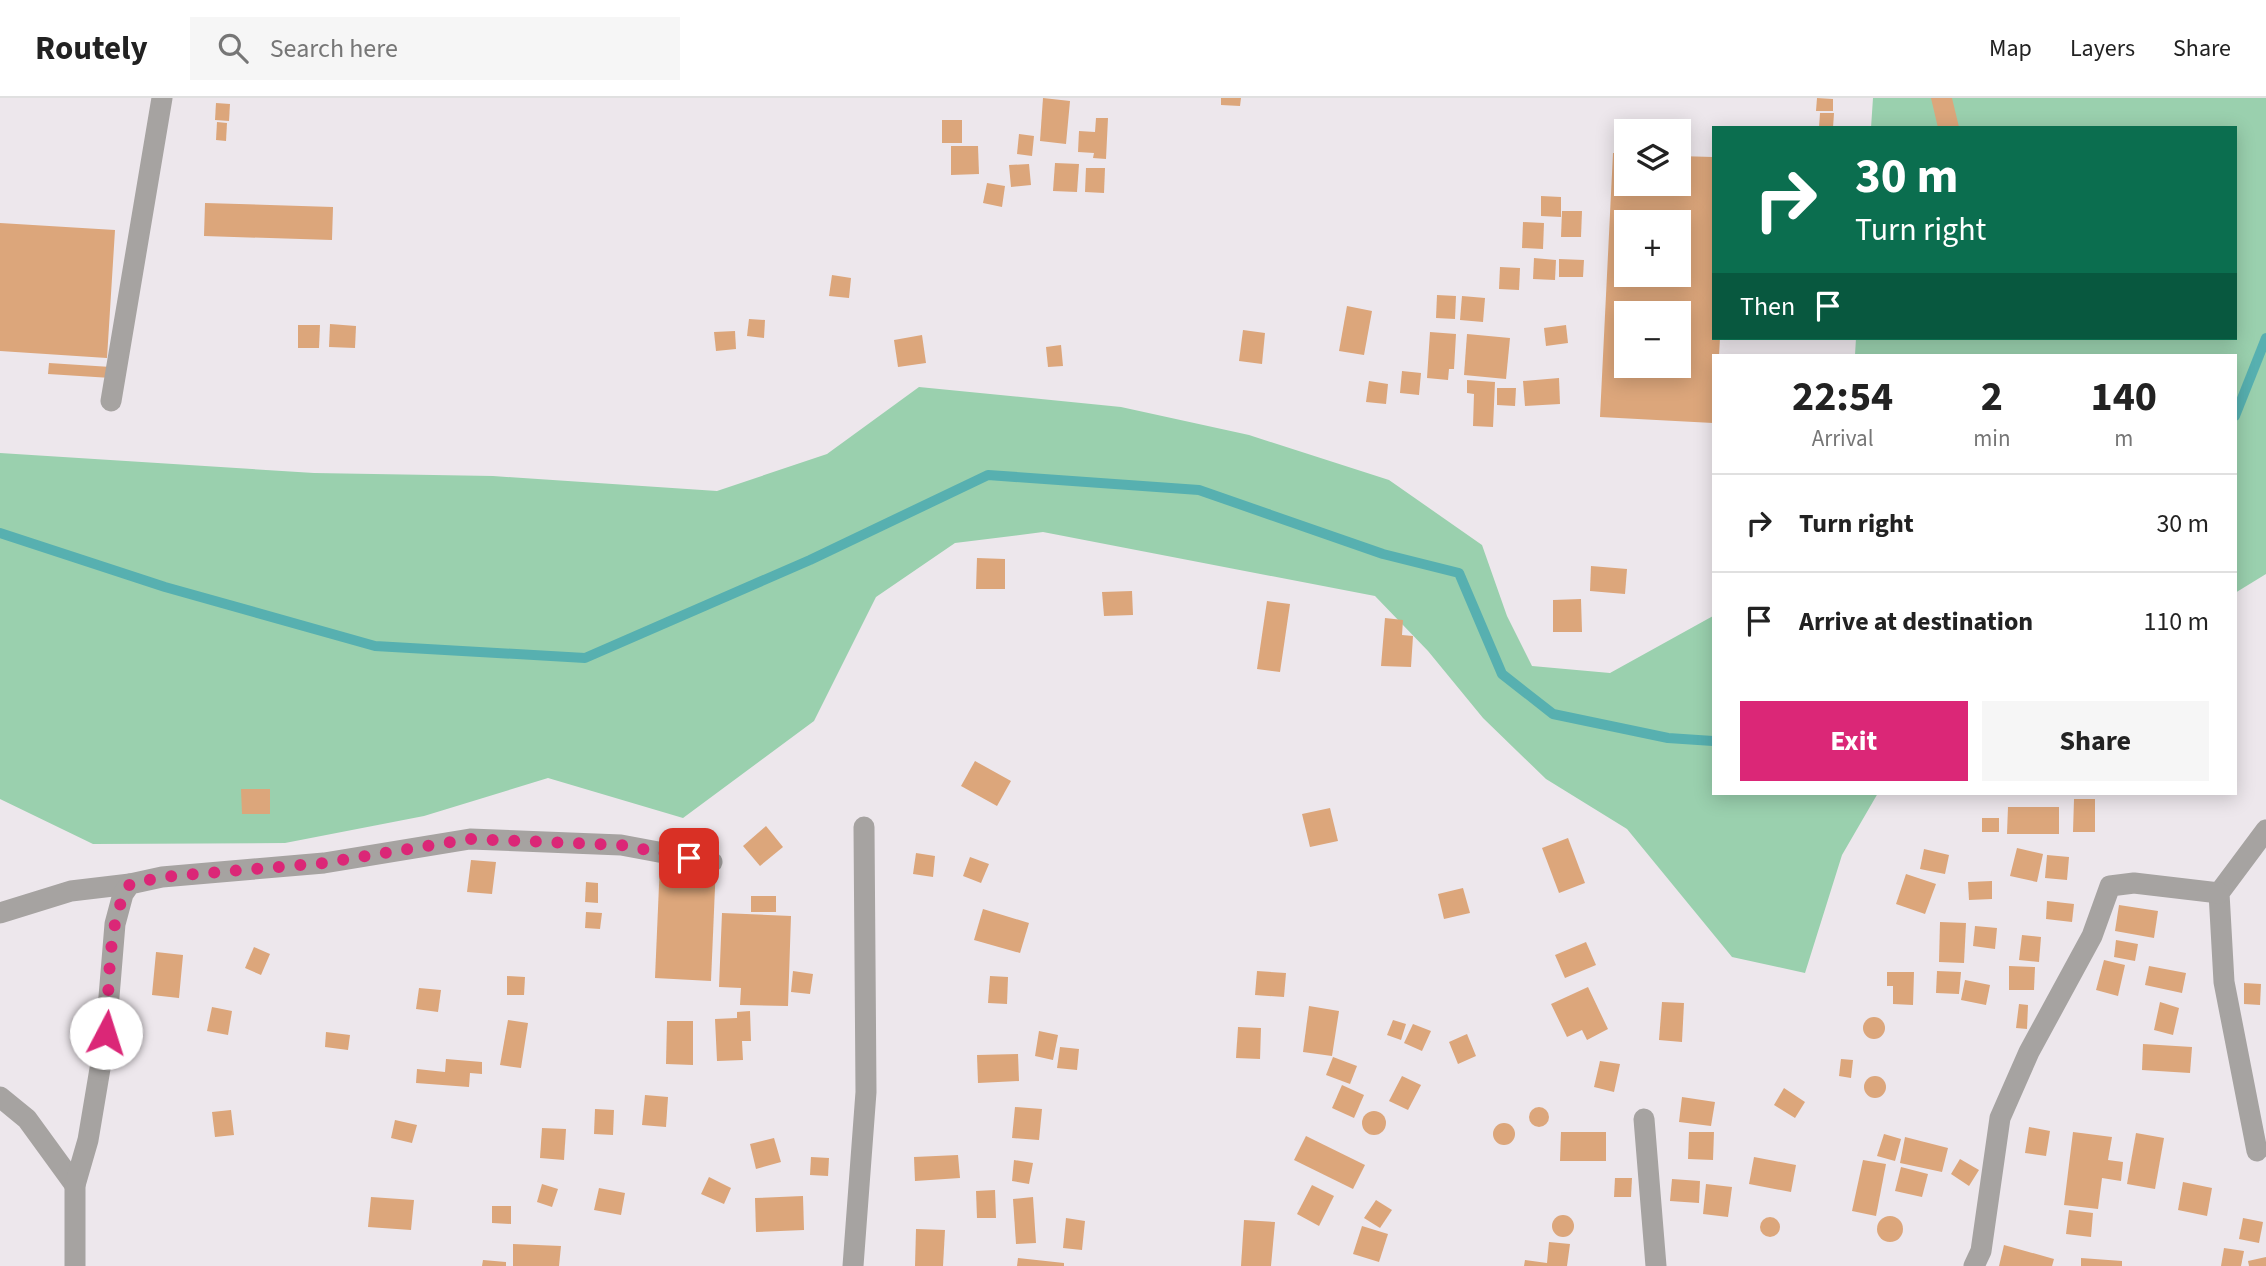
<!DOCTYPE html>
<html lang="en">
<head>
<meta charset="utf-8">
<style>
	:root { --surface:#fff; --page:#f6f6f6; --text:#222; --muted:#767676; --line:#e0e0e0; --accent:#db2777 }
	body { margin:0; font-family:"Source Sans 3",sans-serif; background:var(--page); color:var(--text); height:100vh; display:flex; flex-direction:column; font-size:26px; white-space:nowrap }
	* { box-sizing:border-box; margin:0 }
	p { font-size:23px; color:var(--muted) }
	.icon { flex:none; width:38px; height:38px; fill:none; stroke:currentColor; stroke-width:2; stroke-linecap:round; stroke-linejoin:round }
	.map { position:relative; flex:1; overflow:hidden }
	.drawer { position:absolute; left:1712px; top:256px; width:525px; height:441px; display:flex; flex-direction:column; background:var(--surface); border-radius:0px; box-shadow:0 4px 18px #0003 }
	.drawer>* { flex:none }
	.top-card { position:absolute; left:1712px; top:28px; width:525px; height:214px; border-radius:0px; box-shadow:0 4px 18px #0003; background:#0b6e4f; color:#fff; overflow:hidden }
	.buttons { position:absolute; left:1614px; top:21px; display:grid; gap:14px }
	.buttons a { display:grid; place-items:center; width:77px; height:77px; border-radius:0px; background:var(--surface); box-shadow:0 4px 18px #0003; font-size:35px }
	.pin { position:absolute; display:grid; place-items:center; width:60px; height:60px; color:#fff; margin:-30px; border-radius:14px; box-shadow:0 4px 10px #0006 }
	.me { position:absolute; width:77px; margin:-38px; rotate:5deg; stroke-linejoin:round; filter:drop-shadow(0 0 5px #0008) }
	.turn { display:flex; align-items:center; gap:24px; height:147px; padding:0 28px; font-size:32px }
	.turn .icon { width:91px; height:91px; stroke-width:2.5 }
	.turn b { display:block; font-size:49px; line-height:60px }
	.then { display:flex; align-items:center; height:66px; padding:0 28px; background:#0003; gap:14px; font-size:26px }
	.eta { display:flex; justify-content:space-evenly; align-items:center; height:119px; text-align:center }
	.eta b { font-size:42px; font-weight:700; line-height:49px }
	.action { display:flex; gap:14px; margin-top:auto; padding:14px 28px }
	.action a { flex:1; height:80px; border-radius:0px; background:var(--accent); color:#fff; font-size:28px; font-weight:700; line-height:80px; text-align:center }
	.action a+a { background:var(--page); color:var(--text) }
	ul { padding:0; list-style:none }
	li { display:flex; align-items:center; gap:21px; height:98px; padding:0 28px; border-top:2px solid var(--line) }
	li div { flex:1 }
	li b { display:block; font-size:26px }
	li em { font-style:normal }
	header { display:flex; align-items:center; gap:42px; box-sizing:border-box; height:98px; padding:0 35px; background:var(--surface); border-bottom:2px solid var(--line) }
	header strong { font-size:33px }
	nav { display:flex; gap:38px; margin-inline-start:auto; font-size:24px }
	.search { width:490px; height:63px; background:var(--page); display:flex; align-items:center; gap:18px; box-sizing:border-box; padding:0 24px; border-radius:0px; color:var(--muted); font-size:26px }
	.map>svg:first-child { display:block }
</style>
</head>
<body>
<header>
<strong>Routely</strong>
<div class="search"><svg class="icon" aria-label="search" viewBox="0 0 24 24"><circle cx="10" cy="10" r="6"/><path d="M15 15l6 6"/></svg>Search here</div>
<nav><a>Map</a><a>Layers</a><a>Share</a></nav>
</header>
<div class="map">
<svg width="2266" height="1168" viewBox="0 0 2266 1168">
	<rect width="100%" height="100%" fill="#ede7ec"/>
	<g fill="#9ad0ae">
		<polygon points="1873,0 2266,0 2266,476 2235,495 2235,257 1855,257 1856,240 2235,240 2235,30 1871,30"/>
		<polygon points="919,289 1121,309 1249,337 1389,382 1482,447 1507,518 1532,568 1610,575 1713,518 1713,695 1878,695 1842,757 1805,875 1732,859 1627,731 1546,681 1483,620 1428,553 1375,498 1043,434 955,445 876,499 814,623 683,720 548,680 424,718 285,745 93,746 0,701 0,355 314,375 493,378 717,393 827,356"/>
	</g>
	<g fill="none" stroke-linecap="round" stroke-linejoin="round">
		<g stroke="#57b0b0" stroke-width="10">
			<polyline points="2235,318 2266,240"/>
			<polyline points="0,435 165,489 375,548 585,560 810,462 988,377 1199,392 1383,456 1459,475 1502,576 1553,616 1668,640 1713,643"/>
		</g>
	</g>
	<g fill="#dca67b" fill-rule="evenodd">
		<polygon points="1043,0 1070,3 1066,46 1040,43"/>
		<polygon points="1221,0 1241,0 1240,8 1221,7"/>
		<polygon points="1817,0 1833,1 1833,13 1816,13"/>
		<polygon points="1931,0 1952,0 1959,29 1938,30"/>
		<polygon points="216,5 230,6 229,23 215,22"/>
		<polygon points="1820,15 1834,15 1833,30 1819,30"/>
		<polygon points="1096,20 1108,20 1106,61 1093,60 1094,55 1078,54 1079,33 1095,34"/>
		<rect x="942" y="22" width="20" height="23"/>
		<polygon points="217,24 227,25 226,43 216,42"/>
		<polygon points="1019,36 1034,38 1032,58 1017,56"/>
		<polygon points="951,48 978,48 979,76 951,77"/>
		<path d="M1613 55H1626V86H1678V58L1713 59V240H1720L1719 257H1713V325L1600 319ZM1626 124H1678V177H1626ZM1626 215H1678V268H1626Z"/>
		<polygon points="1055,65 1079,66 1077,94 1053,93"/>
		<polygon points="1029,66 1031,87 1011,89 1009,67"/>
		<polygon points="1086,70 1105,70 1104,95 1085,94"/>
		<polygon points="987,85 1005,88 1002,109 983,105"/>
		<polygon points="1541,98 1561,99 1561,119 1541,118"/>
		<polygon points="205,105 333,109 332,142 204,138"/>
		<polygon points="1562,113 1582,113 1581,139 1561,139"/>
		<polygon points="1523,124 1544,125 1543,151 1522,150"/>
		<polygon points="0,125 115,132 107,260 0,253"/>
		<polygon points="1534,160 1556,162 1555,182 1533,181"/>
		<polygon points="1559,161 1584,162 1583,179 1559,179"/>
		<polygon points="1500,169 1520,170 1519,192 1499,191"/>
		<polygon points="832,177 851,180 849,200 829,198"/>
		<polygon points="1437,197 1456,198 1455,221 1436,220"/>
		<polygon points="1462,198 1485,200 1483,224 1460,222"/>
		<polygon points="1347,208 1372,213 1364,257 1339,253"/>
		<polygon points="749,221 765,222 764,240 747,238"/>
		<polygon points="330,226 356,228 355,250 329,249"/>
		<polygon points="298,227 320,227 319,250 298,250"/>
		<polygon points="1566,227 1568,245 1546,248 1544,230"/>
		<polygon points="1243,232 1265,235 1262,266 1239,263"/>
		<polygon points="735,233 736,251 716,253 714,234"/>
		<polygon points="1430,234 1456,236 1454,271 1449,271 1448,282 1427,280"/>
		<polygon points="1467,236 1510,240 1506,281 1464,277"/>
		<polygon points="922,237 926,265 898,269 894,242"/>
		<polygon points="1061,247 1063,268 1048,269 1046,249"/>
		<polygon points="49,265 111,269 111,280 48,276"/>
		<polygon points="1402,273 1421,275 1419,297 1400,295"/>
		<polygon points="1559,280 1560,306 1525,308 1523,283"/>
		<polygon points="1467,282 1495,284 1493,329 1473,328 1474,296 1467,295"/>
		<polygon points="1369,283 1388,286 1386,306 1366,304"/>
		<polygon points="1497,290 1516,290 1515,308 1497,307"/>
		<polygon points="977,460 1005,461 1005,491 976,491"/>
		<polygon points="1591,468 1627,471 1625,496 1590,493"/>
		<polygon points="1132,493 1133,517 1104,518 1102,494"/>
		<polygon points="1581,501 1582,534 1553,534 1553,502"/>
		<polygon points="1267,503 1290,506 1280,574 1257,571"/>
		<polygon points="1385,520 1403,522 1402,537 1413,538 1411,569 1381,568"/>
		<polygon points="975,663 1011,683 997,708 961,688"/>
		<polygon points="241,691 270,691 270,716 242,716"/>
		<polygon points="2074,701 2095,701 2095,734 2073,734"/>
		<polygon points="2008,709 2059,709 2059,736 2007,736"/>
		<polygon points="1330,710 1338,743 1310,749 1302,716"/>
		<rect x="1982" y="720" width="17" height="14"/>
		<polygon points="766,728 783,749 760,768 743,748"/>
		<polygon points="1568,740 1585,785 1559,795 1542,750"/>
		<polygon points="2017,750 2043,756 2037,784 2010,778"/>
		<polygon points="1924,751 1949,757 1945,776 1920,771"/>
		<polygon points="916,755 935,758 933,779 913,776"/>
		<polygon points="2047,757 2069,759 2067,782 2045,780"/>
		<polygon points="970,759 989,766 981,785 963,778"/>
		<polygon points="471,762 496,764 492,796 467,794"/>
		<polygon points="660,764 716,766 711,883 655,880"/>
		<polygon points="1906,776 1936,786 1925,816 1896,806"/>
		<polygon points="1992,783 1992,801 1969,802 1968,784"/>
		<polygon points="586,784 598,785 598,805 585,804"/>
		<polygon points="1463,790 1470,815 1444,821 1438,796"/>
		<rect x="751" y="798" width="25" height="16"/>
		<polygon points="2047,803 2074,806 2072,824 2046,821"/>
		<polygon points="2119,807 2158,813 2154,840 2115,833"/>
		<polygon points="983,811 1029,825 1020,855 974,842"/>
		<polygon points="586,814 602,815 600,831 585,830"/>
		<polygon points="722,815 791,818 788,908 740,907 741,890 719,889"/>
		<polygon points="1940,824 1966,825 1964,865 1939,864"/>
		<polygon points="1975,828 1997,830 1995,851 1973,848"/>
		<polygon points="2022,837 2041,839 2039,864 2019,862"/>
		<polygon points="2116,842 2138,846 2135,863 2114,859"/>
		<polygon points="1586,844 1596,867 1565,880 1555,857"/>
		<polygon points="254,849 270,856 261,877 245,870"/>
		<polygon points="156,854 183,857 179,900 152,897"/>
		<polygon points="2104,862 2125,867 2118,898 2096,892"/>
		<polygon points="2009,868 2035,869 2034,892 2009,892"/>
		<polygon points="2149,868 2186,875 2182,895 2145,887"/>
		<polygon points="793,873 813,876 810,896 791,894"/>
		<polygon points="1257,873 1286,875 1284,899 1255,897"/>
		<polygon points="1937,873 1961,874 1959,896 1936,895"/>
		<polygon points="1887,874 1914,874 1913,907 1893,906 1893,888 1887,888"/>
		<polygon points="507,878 525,879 524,897 507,897"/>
		<polygon points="990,878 1008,879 1007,906 988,905"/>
		<polygon points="1965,882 1990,887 1986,907 1961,902"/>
		<polygon points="2244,885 2261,886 2260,907 2244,906"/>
		<polygon points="1588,889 1608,931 1587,942 1582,932 1567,939 1551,906"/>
		<polygon points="419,890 441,892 438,914 416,911"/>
		<polygon points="1662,904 1684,905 1682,944 1659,942"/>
		<polygon points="2160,904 2179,910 2173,937 2154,932"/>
		<polygon points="2019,906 2028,907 2027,931 2016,930"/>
		<polygon points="1309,908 1339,913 1332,958 1303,954"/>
		<polygon points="212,909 232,913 228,937 207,933"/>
		<polygon points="750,913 751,943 742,943 743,962 717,963 715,921 737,920 737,914"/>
		<circle cx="1874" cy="930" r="11"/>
		<polygon points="508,922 528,925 521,970 500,967"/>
		<polygon points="1393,922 1406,926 1401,942 1387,937"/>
		<polygon points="667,923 693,923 693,967 666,966"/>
		<polygon points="1413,926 1431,933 1422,953 1404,945"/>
		<polygon points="1238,929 1261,930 1260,961 1236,960"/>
		<polygon points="1039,933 1058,937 1053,962 1035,958"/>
		<polygon points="326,934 350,937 348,952 325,949"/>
		<polygon points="1467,936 1476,958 1458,966 1449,944"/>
		<polygon points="2143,946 2192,949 2190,975 2142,972"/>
		<polygon points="1060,949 1079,951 1077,972 1057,970"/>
		<polygon points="1018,956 1019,983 978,985 977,957"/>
		<polygon points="1333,959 1357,968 1350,986 1326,977"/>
		<polygon points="446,961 482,964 482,976 470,975 469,989 416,985 417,971 445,974"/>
		<polygon points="1841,961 1853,962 1851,980 1839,978"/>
		<polygon points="1600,963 1620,966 1614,994 1594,989"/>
		<circle cx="1875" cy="989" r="11"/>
		<polygon points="1402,978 1421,987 1408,1012 1389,1003"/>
		<polygon points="1342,987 1364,997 1354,1020 1332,1010"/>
		<polygon points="1784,990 1805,1004 1795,1020 1774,1007"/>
		<polygon points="645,997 668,999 666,1029 642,1027"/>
		<polygon points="1682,999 1715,1004 1711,1028 1679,1024"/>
		<polygon points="1015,1009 1042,1011 1039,1042 1012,1040"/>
		<circle cx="1539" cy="1019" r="10"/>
		<polygon points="595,1011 614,1012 613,1037 594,1036"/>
		<polygon points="231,1012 234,1037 215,1039 212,1014"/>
		<circle cx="1374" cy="1025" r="12"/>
		<polygon points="395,1022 417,1027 412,1045 391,1040"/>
		<circle cx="1504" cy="1036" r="11"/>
		<polygon points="2029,1029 2050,1033 2046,1058 2025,1055"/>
		<polygon points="542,1030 566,1031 564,1062 540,1060"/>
		<polygon points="1561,1034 1606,1034 1606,1063 1560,1063"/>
		<polygon points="1689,1034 1714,1034 1713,1062 1688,1061"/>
		<polygon points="2073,1034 2112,1039 2108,1062 2123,1064 2121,1083 2102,1080 2098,1111 2064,1107"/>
		<polygon points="2136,1035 2164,1040 2155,1091 2127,1086"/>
		<polygon points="1884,1036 1901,1041 1895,1063 1877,1058"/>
		<polygon points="1306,1038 1365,1067 1353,1091 1294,1062"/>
		<polygon points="1905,1039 1948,1050 1942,1074 1900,1065"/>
		<polygon points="774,1040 781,1064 756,1071 750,1046"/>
		<polygon points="958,1057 960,1080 915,1083 914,1059"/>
		<polygon points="811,1059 829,1060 828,1078 810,1077"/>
		<polygon points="1754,1059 1796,1067 1791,1094 1749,1086"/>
		<polygon points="1960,1061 1979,1072 1969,1088 1951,1076"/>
		<polygon points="1014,1062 1033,1065 1029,1086 1012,1083"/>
		<polygon points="1863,1062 1886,1066 1876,1118 1852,1113"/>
		<polygon points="1901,1069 1928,1076 1922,1099 1895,1093"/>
		<polygon points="709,1079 731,1090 724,1106 701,1096"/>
		<polygon points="1615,1080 1632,1080 1631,1099 1614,1099"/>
		<polygon points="1672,1081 1700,1083 1699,1105 1670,1103"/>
		<polygon points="2183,1084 2212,1090 2207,1118 2178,1112"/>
		<polygon points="542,1086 558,1091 552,1109 537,1104"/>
		<polygon points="1706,1086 1732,1089 1728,1119 1703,1116"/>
		<polygon points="1312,1087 1334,1098 1319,1128 1297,1116"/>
		<polygon points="599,1090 625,1095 621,1117 594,1112"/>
		<polygon points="995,1092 996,1120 977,1120 976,1093"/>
		<polygon points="803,1098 804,1132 756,1134 755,1100"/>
		<polygon points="371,1099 414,1102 411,1132 368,1129"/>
		<polygon points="1033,1099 1036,1145 1016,1146 1013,1101"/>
		<polygon points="1376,1102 1392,1112 1380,1130 1364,1120"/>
		<polygon points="492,1108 511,1108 511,1126 492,1125"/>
		<polygon points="2069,1112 2093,1115 2091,1139 2066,1136"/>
		<circle cx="1563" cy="1128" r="11"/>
		<circle cx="1890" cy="1131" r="13"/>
		<circle cx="1770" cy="1129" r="10"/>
		<polygon points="1066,1120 1085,1123 1082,1152 1063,1150"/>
		<polygon points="2243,1120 2263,1124 2259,1145 2239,1141"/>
		<polygon points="1244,1122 1275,1124 1271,1168 1241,1168"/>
		<polygon points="1362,1128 1388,1136 1379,1164 1353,1156"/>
		<polygon points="916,1131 945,1132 943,1168 915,1168"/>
		<polygon points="1549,1144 1570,1146 1567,1168 1524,1168 1525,1162 1547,1165"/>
		<polygon points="513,1146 561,1148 559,1168 513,1168"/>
		<polygon points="2004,1147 2054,1161 2052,1168 1999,1168"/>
		<polygon points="2224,1150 2244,1153 2241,1168 2221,1168"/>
		<polygon points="2266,1159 2266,1168 2249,1168 2248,1163"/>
		<polygon points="1018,1160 1064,1165 1064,1168 1017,1168"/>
		<polygon points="2081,1160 2122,1163 2122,1168 2081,1168"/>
		<polygon points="483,1162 506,1164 506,1168 482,1168"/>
	</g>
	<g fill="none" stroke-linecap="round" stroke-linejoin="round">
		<g stroke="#a6a3a1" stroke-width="21">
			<polyline points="111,303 162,0"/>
			<polyline points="0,815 71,793 130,786"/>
			<polyline points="0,999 27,1021 75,1087"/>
			<polyline points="1644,1021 1656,1168"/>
			<polyline points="2257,1053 2224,884 2219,795 2266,732"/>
			<polyline points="75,1168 75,1087 88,1042 106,935 115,826 123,796 130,786 162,779 324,765 470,741 621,747 712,764"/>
			<polyline points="853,1168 866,994 864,729"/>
			<polyline points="1974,1168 1981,1153 2000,1020 2029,954 2092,838 2110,788 2134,785 2219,795"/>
		</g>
	</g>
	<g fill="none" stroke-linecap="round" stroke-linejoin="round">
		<path stroke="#db2777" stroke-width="12" stroke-dasharray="0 21.6" d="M106 935C110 892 106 822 130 786L162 779 324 765 470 741 621 747 689 760"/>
	</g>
</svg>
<div class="buttons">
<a><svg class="icon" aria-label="layers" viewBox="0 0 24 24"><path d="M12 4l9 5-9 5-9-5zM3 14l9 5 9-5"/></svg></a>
<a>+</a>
<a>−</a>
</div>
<div class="pin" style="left:689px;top:760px;background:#d93025"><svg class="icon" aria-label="arrive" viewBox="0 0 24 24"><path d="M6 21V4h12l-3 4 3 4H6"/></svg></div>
<svg class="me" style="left:106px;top:935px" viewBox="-20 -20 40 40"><circle r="19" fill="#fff"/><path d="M0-13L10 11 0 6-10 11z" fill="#db2777"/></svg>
<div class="top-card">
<div class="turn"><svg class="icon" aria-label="right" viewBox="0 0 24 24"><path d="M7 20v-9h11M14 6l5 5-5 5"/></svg><div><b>30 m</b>Turn right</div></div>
<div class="then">Then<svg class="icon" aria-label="arrive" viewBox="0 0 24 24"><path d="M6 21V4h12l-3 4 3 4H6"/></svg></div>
</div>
<section class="drawer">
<div class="eta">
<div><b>22:54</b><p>Arrival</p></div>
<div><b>2</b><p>min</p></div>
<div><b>140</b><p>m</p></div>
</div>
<ul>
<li><svg class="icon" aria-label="right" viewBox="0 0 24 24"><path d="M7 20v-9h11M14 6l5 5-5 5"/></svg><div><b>Turn right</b></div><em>30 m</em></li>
<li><svg class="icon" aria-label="arrive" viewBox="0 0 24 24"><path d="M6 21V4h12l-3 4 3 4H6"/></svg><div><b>Arrive at destination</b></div><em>110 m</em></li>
</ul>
<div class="action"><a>Exit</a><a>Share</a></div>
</section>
</div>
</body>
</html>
